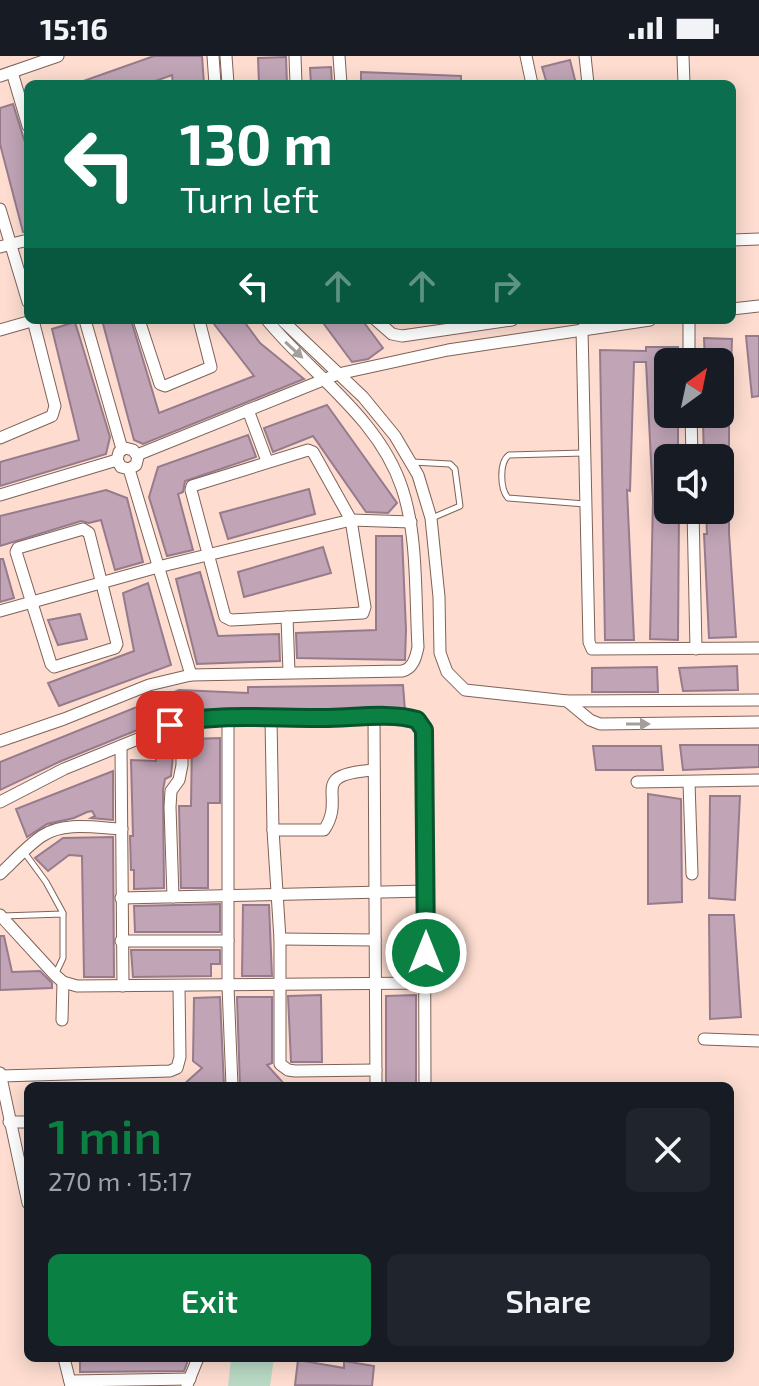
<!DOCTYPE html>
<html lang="en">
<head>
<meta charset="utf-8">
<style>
	:root { --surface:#171b24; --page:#20242c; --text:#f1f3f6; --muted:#9ea1a6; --accent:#0b8043 }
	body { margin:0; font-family:"Exo 2",sans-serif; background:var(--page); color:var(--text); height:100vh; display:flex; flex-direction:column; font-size:30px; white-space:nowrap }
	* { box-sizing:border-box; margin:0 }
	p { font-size:26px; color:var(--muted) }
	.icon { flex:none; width:44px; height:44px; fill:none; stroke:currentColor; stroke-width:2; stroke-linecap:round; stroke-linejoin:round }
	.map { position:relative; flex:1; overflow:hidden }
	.details { position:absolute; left:24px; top:1026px; width:710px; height:280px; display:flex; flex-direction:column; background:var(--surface); border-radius:12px; box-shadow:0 4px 20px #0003 }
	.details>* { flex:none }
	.banner { position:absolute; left:24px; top:24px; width:712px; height:244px; border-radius:12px; box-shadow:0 4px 20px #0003; background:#0b6e4f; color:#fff; overflow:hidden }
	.needle { width:52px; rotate:33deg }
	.fabs { position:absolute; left:654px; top:292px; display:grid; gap:16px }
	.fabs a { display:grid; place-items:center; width:80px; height:80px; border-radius:12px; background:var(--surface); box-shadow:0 4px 20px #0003; font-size:40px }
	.pin { position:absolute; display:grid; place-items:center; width:68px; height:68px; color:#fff; margin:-34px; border-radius:16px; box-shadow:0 4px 12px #0006 }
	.me { position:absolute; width:88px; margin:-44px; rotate:0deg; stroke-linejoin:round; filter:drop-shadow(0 0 6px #0008) }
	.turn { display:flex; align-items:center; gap:28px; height:168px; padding:0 24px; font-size:36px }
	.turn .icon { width:104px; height:104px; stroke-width:2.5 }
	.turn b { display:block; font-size:56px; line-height:68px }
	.lanes { display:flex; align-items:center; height:76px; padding:0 24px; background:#0003; justify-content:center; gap:40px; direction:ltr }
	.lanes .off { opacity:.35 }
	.round { display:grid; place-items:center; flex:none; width:84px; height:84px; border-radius:12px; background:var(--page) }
	.headline { display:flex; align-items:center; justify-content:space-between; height:136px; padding:0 24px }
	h1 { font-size:48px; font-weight:600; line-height:60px; color:var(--accent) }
	.action { display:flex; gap:16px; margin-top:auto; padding:16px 24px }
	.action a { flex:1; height:92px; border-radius:12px; background:var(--accent); color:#fff; font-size:32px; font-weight:600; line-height:92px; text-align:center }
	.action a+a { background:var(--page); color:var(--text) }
	.status { display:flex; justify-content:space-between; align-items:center; height:56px; padding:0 40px; background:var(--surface); direction:ltr }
	.status svg { height:22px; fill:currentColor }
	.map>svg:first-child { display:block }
</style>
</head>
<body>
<div class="status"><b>15:16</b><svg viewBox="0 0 49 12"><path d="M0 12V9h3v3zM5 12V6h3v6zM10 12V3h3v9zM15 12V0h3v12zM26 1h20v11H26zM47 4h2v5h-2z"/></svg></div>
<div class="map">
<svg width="759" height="1330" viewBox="0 0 759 1330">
	<rect width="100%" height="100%" fill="#feddd0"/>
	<polygon fill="#bad9c5" points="231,1302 274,1302 270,1330 228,1330"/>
	<g fill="#c1a5b7" stroke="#967b8c" stroke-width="2">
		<polygon points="154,0 202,0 204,28 173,28 172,19 147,28 75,28"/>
		<polygon points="286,1 287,28 259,28 258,2"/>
		<polygon points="570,4 576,28 547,28 542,11"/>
		<polygon points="331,11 332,28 311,28 310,12"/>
		<polygon points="361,16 461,20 461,28 361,28"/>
		<polygon points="13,48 28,96 28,176 23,176 0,88 0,52"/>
		<polygon points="102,264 131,264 159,357 254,320 211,264 243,264 260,287 304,323 143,388 134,384"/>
		<polygon points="321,264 362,264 383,292 368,303 352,306"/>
		<polygon points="75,266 110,381 106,398 0,430 0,406 79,384 52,273"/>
		<polygon points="746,280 759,280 759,340 752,341"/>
		<polygon points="704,282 732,283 729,365 729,477 736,581 709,582 704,478 707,478 706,454 720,454 720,402 704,402 703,366 720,366 720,306 705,306"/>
		<polygon points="646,291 678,291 678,306 668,306 668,358 678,358 678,402 668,402 668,454 679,454 678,584 650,583 653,444 646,306 634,306 630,435 627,434 634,584 605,584 600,294 646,295"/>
		<polygon points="327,349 397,447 388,457 366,456 313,380 273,396 264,372"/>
		<polygon points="248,379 256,401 185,425 183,436 178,438 193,494 167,500 149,441 158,411"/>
		<polygon points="309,433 315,458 228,483 220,457"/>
		<polygon points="106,434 127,442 143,506 115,514 101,464 89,467 81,465 0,490 0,460"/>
		<polygon points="376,480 402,480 406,574 405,604 297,602 296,577 376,574"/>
		<polygon points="323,491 331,517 244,541 238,516"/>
		<polygon points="0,503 3,503 14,542 0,546"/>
		<polygon points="200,516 218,580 279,578 280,605 197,608 176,523"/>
		<polygon points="148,527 171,609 59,650 48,627 134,595 123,537"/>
		<polygon points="80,558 87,583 58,589 48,564"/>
		<polygon points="737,610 738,634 683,635 679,612"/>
		<polygon points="657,611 658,636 592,636 592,612"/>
		<polygon points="403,629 405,655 374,652 179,657 61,705 0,734 0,706 179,634 248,637 248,631"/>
		<polygon points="220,682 220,747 208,747 208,832 181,832 179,750 191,750 192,683"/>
		<polygon points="174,688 171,720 165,723 163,734 164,832 134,833 134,814 131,814 130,780 133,780 131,704 156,705 156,692"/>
		<polygon points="680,689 759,689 759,711 683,714"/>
		<polygon points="593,690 661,690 663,714 596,714"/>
		<polygon points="113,715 113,764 91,762 95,760 92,755 87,756 74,762 47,768 27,781 16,753"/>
		<polygon points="648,738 681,743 682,846 648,848"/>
		<polygon points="710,740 740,740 735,844 709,842"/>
		<polygon points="113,781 114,921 84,921 82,800 69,799 48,815 35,802 63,782"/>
		<polygon points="220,848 220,876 135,876 134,850"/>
		<polygon points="243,849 269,849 272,920 242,920"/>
		<polygon points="709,859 734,859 741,961 710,963"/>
		<polygon points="0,880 4,880 12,916 40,915 52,927 52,932 0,934"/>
		<polygon points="131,894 220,894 220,908 211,908 211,920 133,921"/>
		<polygon points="321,939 322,1006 291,1006 288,940"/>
		<polygon points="416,939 416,1030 386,1030 386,940"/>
		<polygon points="220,941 224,1030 182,1030 202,1012 193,1005 194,942"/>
		<polygon points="237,941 272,941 272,1007 267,1009 286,1030 240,1030"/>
		<polygon points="80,1302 187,1302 187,1307 184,1315 80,1316"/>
		<polygon points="298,1304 344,1312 344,1305 374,1310 372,1330 295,1329"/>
	</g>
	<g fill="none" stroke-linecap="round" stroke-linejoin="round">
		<g stroke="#7f6257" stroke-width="7">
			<g id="lane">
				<path d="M584 397 509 399C499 406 500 433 508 442L585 448"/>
				<polyline points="412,406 450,408 455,413 460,450 432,462"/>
				<polyline points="24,796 46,826 63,857"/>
				<polyline points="2,860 63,858 63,902 55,919"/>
			</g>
		</g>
		<g stroke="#7f6257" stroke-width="13">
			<g id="street">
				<polyline points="213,0 215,28"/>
				<polyline points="226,0 228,28"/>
				<polyline points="295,0 296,28"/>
				<polyline points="339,0 341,28"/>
				<polyline points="526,0 532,28"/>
				<polyline points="585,0 588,28"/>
				<polyline points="683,0 684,28"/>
				<polyline points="12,16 28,70"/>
				<polyline points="0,20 58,0"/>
				<polyline points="0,153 28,246"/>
				<polyline points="732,184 759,183"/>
				<polyline points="0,191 28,184"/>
				<polyline points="732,253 759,250"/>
				<polyline points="85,264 122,393"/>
				<polyline points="139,264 160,328 165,330 211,311 199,264"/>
				<polyline points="282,264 363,341 395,380 418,419 431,462 439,541 440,597 447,616 465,634 567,645 759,644"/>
				<polyline points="376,264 392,278 402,280 512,264"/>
				<polyline points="689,264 689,306"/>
				<polyline points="582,273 589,586 592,593 759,592"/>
				<polyline points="0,274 35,264"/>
				<polyline points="248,354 267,405"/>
				<polyline points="691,358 692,402"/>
				<polyline points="0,382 52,360 55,350 33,264"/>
				<polygon points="308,394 313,396 351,464 365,551 363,557 231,564 225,561 191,434 192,430"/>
				<polyline points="137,399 338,318 448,294 650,264"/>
				<polyline points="129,413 136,409 138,401 133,394 125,392 119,396 117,404 121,411 129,413 191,619"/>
				<polyline points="0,439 117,404"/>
				<polyline points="693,454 696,593"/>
				<polygon points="83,473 89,477 117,588 115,592 54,611 51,608 16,496 18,492"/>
				<polyline points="0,555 158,511 351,464 411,466"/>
				<polyline points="287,561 289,616"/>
				<polyline points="567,645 590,664 600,668 759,666"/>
				<polyline points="374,661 376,1030"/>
				<polyline points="228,663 228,930 232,1030"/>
				<polyline points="271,663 273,774 280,883 280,1008 288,1014 295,1015 376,1014"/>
				<path d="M0 685 64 663 149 629 191 619 402 615C413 613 416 601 418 591 415 541 418 479 402 432 379 362 311 318 267 264"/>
				<polyline points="121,690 123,930"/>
				<polyline points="637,726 759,724"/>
				<polyline points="689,726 692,818"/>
				<polyline points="0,746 64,713 182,665 374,661 417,664 424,674 424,689 425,1030"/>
				<path d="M273 774H324C348 739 305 719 374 714"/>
				<path d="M0 818C13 806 27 790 42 780 64 765 97 772 122 773"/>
				<polyline points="173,841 170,751 171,735 179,724 182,709 182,665"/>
				<polyline points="121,842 426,835"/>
				<polyline points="0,859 55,919 63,926 77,930 426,927"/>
				<polyline points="280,883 375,884"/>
				<polyline points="121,885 228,885"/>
				<polyline points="62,964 63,926"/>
				<polyline points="704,983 759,985"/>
				<polyline points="0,1017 28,1147"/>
				<polyline points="1,1020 170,1015 177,1012 180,1001 179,931"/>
				<polyline points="9,1066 28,1066"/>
				<polyline points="64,1302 71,1330"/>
				<polyline points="70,1325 190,1323"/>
				<polyline points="187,1329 198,1302"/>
			</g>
		</g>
		<use href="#lane" stroke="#fff" stroke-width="5"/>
		<use href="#street" stroke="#fff" stroke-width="11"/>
	</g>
	<defs><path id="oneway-solid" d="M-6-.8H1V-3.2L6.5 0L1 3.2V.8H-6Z" transform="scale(2)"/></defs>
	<g fill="#a59f9c">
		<use href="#oneway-solid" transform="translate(294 294) rotate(43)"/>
		<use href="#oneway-solid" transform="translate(638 668)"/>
	</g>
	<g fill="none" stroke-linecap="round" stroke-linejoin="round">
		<g stroke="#07532c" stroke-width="20">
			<path id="route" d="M170 669C209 656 281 663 324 662 351 662 392 656 417 664L424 674 426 897"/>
		</g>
		<use href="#route" stroke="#0b8043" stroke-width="14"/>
	</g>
</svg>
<div class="fabs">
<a><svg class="needle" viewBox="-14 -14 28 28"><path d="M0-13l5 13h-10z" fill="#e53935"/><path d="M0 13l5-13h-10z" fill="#9ea1a6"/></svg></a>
<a><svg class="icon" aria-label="sound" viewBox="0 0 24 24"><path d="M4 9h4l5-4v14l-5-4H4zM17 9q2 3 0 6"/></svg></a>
</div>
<div class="pin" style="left:170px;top:669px;background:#d93025"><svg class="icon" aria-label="arrive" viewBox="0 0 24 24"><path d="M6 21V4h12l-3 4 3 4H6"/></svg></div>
<svg class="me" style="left:426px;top:897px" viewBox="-20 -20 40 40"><circle r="17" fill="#0b8043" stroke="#fff" stroke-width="3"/><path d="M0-11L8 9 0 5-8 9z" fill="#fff"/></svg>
<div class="banner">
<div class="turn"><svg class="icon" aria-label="left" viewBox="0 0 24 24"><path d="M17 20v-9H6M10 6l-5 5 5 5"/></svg><div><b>130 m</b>Turn left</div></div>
<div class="lanes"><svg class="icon" aria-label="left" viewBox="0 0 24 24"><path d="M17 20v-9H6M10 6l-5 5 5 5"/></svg><svg class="icon off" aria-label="ahead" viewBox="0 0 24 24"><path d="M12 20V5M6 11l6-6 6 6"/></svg><svg class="icon off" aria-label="ahead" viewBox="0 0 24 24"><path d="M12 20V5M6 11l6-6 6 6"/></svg><svg class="icon off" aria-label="right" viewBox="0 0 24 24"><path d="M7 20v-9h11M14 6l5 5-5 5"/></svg></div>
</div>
<section class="details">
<div class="headline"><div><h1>1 min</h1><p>270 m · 15:17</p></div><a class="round"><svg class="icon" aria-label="close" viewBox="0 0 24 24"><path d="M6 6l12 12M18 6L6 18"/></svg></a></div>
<div class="action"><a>Exit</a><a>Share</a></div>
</section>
</div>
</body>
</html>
